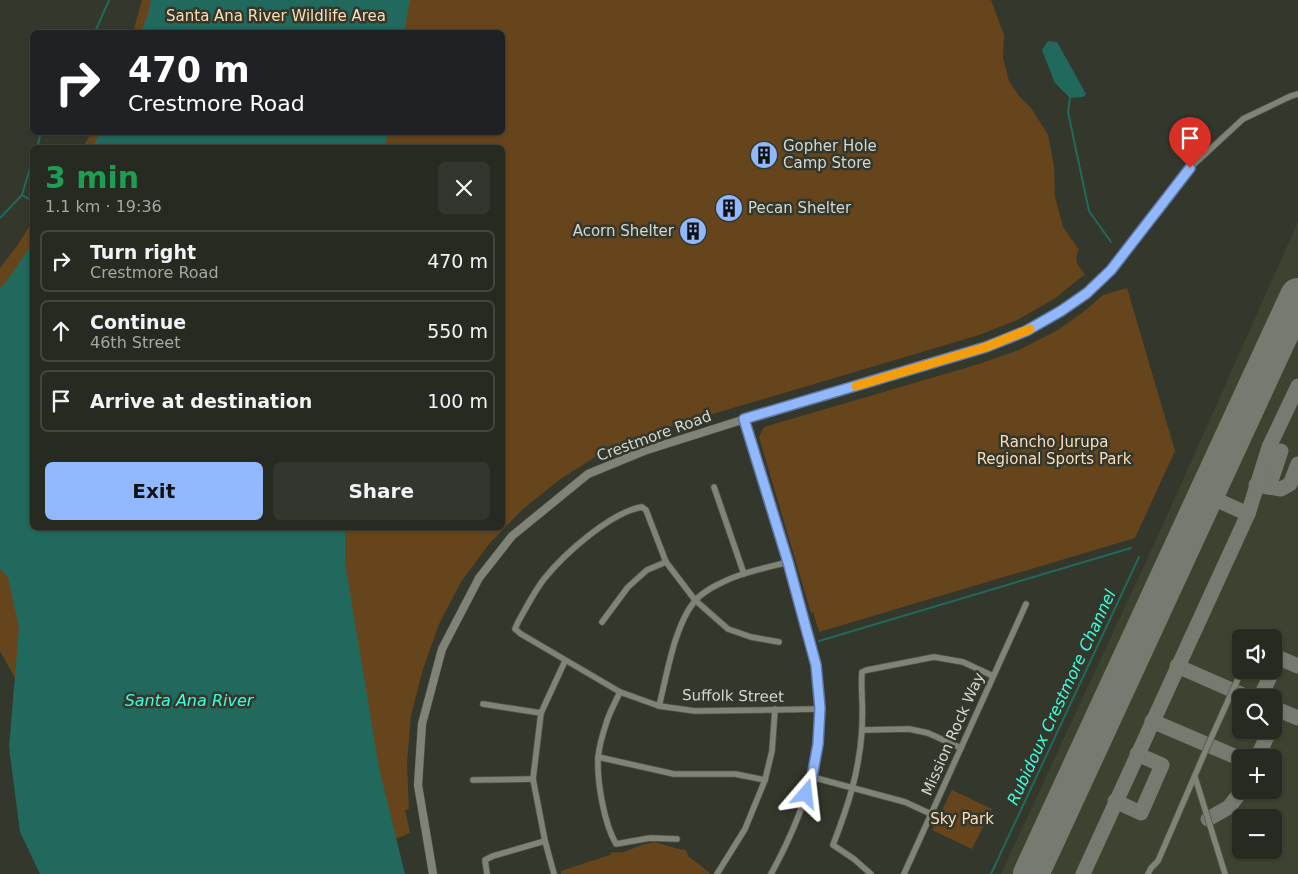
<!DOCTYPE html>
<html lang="en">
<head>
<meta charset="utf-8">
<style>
	:root { --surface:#272a21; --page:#33362e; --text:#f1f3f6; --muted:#a4a7a5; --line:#43463f; --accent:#91b8fd }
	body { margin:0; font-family:"DejaVu Sans",sans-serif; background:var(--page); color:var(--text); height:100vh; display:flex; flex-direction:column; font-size:19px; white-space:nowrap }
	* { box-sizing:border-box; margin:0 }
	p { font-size:16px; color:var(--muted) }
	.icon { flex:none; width:28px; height:28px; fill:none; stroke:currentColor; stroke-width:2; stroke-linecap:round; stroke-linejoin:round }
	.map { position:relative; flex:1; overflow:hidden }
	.side { position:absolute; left:30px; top:145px; width:475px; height:385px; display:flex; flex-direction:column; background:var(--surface); border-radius:8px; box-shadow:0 1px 4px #0004,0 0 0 1px var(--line) }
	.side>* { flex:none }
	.hud { position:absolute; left:30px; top:30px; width:475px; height:105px; border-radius:8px; box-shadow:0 1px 4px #0004,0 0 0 1px var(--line); background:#202124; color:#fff; overflow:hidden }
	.controls { position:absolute; left:1232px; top:629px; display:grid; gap:10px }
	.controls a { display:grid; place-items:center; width:50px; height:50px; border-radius:8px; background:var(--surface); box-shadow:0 1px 4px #0004,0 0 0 1px var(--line); font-size:25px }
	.pin { position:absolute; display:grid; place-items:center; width:42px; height:42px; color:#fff; margin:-51px -21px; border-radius:50% 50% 50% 0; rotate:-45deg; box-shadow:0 0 5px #0007 }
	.pin .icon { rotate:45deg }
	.me { position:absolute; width:55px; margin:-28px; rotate:17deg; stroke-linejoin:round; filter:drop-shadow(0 0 4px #0008) }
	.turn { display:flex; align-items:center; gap:18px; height:105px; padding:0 15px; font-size:22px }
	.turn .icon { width:65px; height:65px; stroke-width:2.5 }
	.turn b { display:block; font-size:35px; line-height:42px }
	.round { display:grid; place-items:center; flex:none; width:52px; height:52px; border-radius:8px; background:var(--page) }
	.summary { display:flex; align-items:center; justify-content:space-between; height:85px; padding:0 15px }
	h1 { font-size:30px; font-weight:700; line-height:38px; color:#1e9e55 }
	.cta { display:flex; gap:10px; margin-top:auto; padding:10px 15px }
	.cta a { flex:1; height:58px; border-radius:8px; background:var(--accent); color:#111; font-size:20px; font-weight:700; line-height:58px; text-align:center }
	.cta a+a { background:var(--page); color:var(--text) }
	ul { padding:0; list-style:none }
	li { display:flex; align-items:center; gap:15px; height:62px; margin:0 10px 8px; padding:0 5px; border:2px solid var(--line); border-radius:8px }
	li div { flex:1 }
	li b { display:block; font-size:19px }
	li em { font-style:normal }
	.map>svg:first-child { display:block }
</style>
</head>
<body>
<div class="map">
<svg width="1298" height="874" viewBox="0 0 1298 874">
	<rect width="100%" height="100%" fill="#34382c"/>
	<path fill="#3d4331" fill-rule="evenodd" d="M1298 222V874H1001L1161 529ZM1241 638H1274V670H1241ZM1241 698H1274V730H1241ZM1241 758H1274V790H1241ZM1241 818H1274V850H1241Z"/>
	<g fill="#66451c">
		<path d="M142 0H991L1004 35 1003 58 1009 81 1019 96 1031 108 1048 135 1054 166 1055 197 1063 227 1079 250C1073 260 1078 266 1085 274L1054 299 1017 320 979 335 659 430 623 443 600 454 559 480 522 510 489 544 461 582 439 624 423 669 411 715 407 763 409 809 405 810 410 833 307 874H124L0 651V268L17 246 32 222V528H502V148L83 147 92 132H502V32H133Z"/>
		<polygon points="1127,288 1175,451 1135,538 819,632 813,612 811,613 759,437 764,427 979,364 1019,350 1056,331 1082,313 1103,295"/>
		<polygon points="952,790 992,809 972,849 932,830"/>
		<path d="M655 842C666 845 675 849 686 850L688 856 710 873 709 874H561V871L610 855 612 852C626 854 627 850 639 846 644 844 650 843 655 842Z"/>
	</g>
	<g fill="#21695d">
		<polygon points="151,0 410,0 404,32 141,32 148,14"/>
		<polygon points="1048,41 1057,42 1086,94 1083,97 1070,98 1055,83 1042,50"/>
		<polygon points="101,132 388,132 388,133 385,147 92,147"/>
		<polygon points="32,244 32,528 345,528 345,563 379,768 405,874 40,874 20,832 9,747 19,628 8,577 0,569 0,289 14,271"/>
	</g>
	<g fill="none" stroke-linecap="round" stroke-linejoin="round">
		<g stroke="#21695d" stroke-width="2">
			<polyline points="95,32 109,0"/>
			<polyline points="1070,98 1068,112 1089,211 1111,242"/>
			<polyline points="37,148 41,132"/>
			<polyline points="32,161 22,195 32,201"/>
			<polyline points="0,218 22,195"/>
			<polyline points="819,641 1131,548"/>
			<polyline points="991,874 1139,557"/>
		</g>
		<g stroke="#767a70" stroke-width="15">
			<polyline points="1295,302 1298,304"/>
			<polyline points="1256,485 1281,489 1290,484 1298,464"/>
			<polyline points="1269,487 1281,451"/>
			<polyline points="1206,495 1248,514"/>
			<polyline points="1177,666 1250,698"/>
			<polyline points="1274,669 1279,658 1298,666"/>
			<polyline points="1260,698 1273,670"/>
			<polyline points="1274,708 1298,718"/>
			<polyline points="1152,721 1241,759"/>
			<polyline points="1257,758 1270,730"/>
			<polyline points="1115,801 1141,813 1162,765 1137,754"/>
			<polyline points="1208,819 1229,807 1242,790"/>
			<polyline points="1083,874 1248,514 1269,447 1298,386"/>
		</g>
		<polyline stroke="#767a70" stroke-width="36" points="1031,874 1298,296"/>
		<g stroke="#52564c" stroke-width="7">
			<g id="street">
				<polyline points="1139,235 1190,168 1243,119 1291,96 1298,94"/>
				<path d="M745 419C762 476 779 533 796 590 807 629 819 668 820 709 821 767 799 823 771 874"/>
				<polyline points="714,487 744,574"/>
				<polyline points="602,622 628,587 647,570 666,562"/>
				<polyline points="1257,638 1259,634"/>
				<path d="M779 642 751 637 728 629 695 600 666 562 646 510 642 507C611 512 564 554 544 579 534 592 526 608 518 622L515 629 521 634 620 692 659 706 695 711 820 709"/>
				<path d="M620 692C615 703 609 713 606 724 603 733 599 748 598 758 597 782 604 823 616 844L650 838 677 839"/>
				<polyline points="483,704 541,713"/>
				<path d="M659 706C667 675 674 627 694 602 698 596 712 587 719 584 740 573 765 568 788 562"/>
				<polyline points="862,730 909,729 928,733 961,748"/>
				<polyline points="598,757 674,774 735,774 765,780"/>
				<polyline points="812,777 905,802 931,814"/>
				<polyline points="1195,777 1225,874"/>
				<polyline points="473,780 533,779"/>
				<polyline points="487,874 485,860 493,856 545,841"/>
				<polyline points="554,874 545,841 533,779 541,713 565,661"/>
				<polyline points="717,874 745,829 765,780 772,751 775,709"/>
				<path d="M871 874 854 859 833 845C848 806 859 773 862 730 862 720 863 709 862 699 862 690 861 681 862 672L867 670 934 657 963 662 993 676"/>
				<polyline points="904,874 1026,604"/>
				<polyline points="1148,874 1151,868 1158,861 1208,745 1242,670"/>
			</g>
		</g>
		<g stroke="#52564c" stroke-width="9">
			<polyline id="secondary" points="433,874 418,785 422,724 442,649 479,578 512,536 588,474 644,451 745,419 986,347 1026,331 1061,311 1087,293 1111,271 1139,235"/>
		</g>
		<use href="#street" stroke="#7f8477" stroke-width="5.5"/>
		<use href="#secondary" stroke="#7f8477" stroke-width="8"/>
	</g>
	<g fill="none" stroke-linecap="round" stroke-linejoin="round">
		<g stroke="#5e78a4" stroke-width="12">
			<polyline id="route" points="806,794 812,777 818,744 820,708 816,665 788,562 744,419 986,347 1026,331 1061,311 1087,293 1111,270 1190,168"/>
		</g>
		<use href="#route" stroke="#91b8fd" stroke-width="9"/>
		<polyline stroke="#f59e0b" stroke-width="9" points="856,386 986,347 1030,329"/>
	</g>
	<defs>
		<g id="building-disc" transform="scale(1.4375)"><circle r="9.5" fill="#91b8fd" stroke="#34382c"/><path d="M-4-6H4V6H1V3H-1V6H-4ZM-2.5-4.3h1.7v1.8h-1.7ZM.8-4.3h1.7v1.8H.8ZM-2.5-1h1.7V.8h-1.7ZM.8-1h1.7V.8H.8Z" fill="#111"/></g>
	</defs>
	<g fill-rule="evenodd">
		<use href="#building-disc" x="764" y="155"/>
		<use href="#building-disc" x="729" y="208"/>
		<use href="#building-disc" x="693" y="231"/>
	</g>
	<g text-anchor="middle" stroke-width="5" stroke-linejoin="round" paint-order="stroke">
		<g font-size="15" fill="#fddcb7" stroke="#34382c">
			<text x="276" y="21">Santa Ana River Wildlife Area</text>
			<text x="1054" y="447">Rancho Jurupa<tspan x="1054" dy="17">Regional Sports Park</tspan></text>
			<text x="962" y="824">Sky Park</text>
		</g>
		<g font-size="15" fill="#d4d7d0" stroke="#34382c" text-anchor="start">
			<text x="783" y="151">Gopher Hole<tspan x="783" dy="17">Camp Store</tspan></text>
			<text x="748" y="213">Pecan Shelter</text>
			<text x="674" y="236" text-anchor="end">Acorn Shelter</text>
		</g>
		<g font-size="15" fill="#d4d7d0" stroke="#34382c">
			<text transform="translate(654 436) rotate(-20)" y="5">Crestmore Road</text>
			<text transform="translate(733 696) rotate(1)" y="5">Suffolk Street</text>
			<text transform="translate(953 734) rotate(-66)" y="5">Mission Rock Way</text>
		</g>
		<g font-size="16" font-style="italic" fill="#3efee0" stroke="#34382c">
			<text transform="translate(1061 697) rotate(-65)" y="6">Rubidoux Crestmore Channel</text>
			<text x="189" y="706">Santa Ana River</text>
		</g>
	</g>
</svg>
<div class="controls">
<a><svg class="icon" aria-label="sound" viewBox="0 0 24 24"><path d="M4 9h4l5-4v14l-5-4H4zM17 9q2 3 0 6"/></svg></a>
<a><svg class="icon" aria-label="search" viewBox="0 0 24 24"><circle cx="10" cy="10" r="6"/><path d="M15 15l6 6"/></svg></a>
<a>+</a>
<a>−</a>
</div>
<div class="pin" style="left:1190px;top:168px;background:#d93025"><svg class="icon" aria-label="arrive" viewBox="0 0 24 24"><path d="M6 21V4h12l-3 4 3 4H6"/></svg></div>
<svg class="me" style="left:806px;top:794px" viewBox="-20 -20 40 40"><path d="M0-17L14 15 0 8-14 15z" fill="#91b8fd" stroke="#fff" stroke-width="4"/></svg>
<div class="hud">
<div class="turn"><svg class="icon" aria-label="right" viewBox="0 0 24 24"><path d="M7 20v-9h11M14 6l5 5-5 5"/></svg><div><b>470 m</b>Crestmore Road</div></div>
</div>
<section class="side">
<div class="summary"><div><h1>3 min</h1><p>1.1 km · 19:36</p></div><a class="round"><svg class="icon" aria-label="close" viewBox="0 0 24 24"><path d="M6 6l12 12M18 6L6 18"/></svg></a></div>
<ul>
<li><svg class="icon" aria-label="right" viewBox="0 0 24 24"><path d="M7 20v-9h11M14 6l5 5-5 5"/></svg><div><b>Turn right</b><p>Crestmore Road</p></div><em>470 m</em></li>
<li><svg class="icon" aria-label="ahead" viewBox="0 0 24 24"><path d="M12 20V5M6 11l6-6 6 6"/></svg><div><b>Continue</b><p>46th Street</p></div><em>550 m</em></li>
<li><svg class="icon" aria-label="arrive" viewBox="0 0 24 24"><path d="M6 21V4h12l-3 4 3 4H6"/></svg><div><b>Arrive at destination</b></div><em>100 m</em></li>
</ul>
<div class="cta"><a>Exit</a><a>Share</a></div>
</section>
</div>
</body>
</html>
